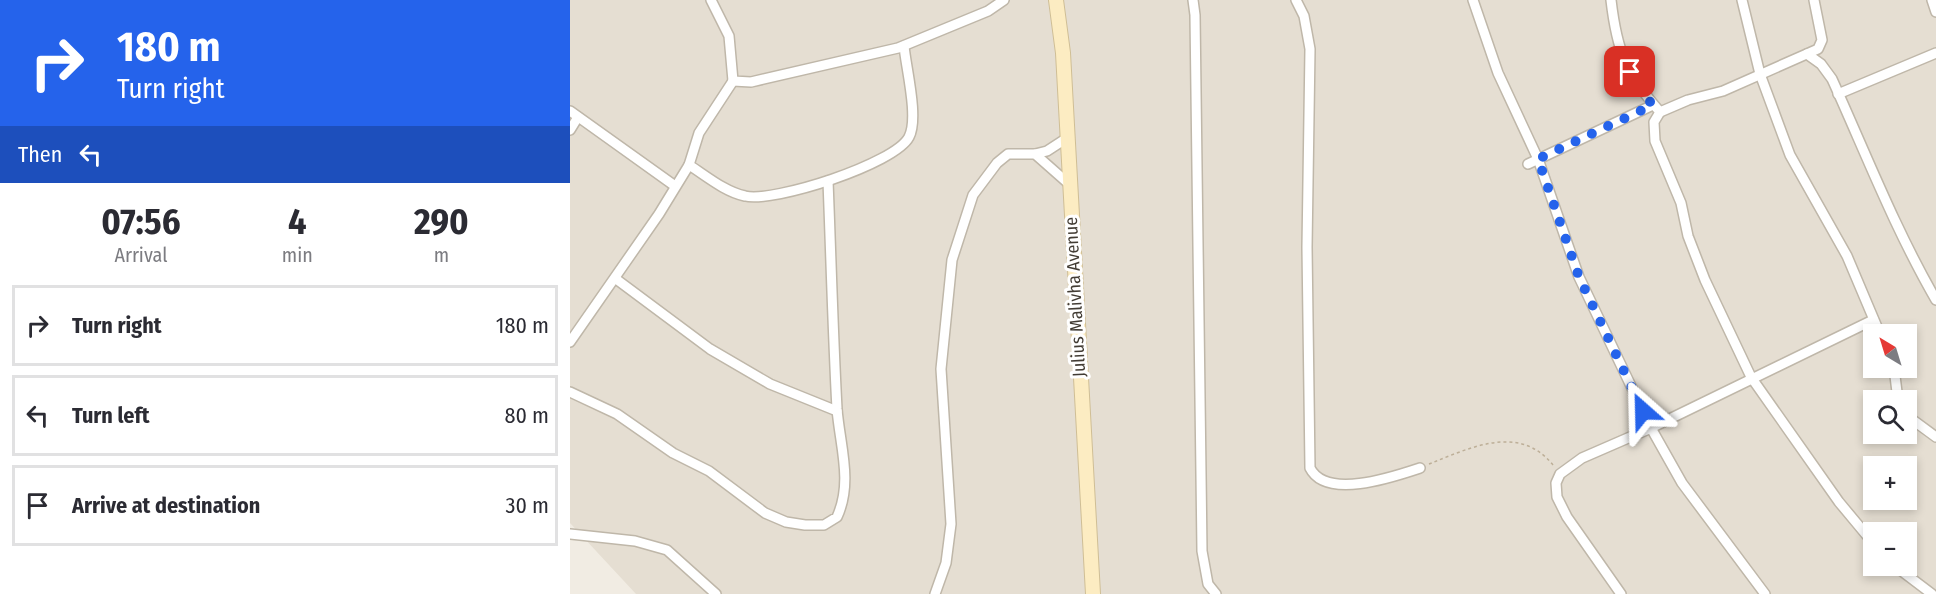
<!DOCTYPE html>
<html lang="en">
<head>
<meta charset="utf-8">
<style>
	:root { --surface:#fff; --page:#f7f7f7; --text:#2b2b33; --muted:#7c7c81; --line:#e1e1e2 }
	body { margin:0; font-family:"Fira Sans Condensed",sans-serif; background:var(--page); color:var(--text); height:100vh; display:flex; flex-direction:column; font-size:22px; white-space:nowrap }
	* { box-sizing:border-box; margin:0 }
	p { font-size:20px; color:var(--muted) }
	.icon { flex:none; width:33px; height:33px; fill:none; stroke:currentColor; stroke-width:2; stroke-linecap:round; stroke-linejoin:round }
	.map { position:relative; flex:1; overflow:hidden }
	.drawer { display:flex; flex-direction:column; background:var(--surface); width:570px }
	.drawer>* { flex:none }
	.hud { background:#2563eb; color:#fff; overflow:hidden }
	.needle { width:39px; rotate:322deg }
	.fabs { position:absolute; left:1293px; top:324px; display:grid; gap:12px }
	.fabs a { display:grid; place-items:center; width:54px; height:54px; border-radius:0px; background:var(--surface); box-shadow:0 3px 9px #0003; font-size:30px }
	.pin { position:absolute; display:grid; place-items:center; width:51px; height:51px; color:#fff; margin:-26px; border-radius:12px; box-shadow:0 3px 9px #0006 }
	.me { position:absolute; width:66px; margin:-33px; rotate:335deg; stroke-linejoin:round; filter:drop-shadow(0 0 4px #0008) }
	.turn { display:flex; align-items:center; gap:21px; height:126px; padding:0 18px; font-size:27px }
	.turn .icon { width:78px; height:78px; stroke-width:2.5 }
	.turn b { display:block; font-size:42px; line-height:51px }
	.then { display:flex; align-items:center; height:57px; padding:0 18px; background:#0003; gap:12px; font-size:22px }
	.eta { display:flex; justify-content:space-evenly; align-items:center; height:102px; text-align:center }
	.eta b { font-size:36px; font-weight:700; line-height:42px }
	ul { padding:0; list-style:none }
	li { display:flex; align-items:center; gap:18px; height:81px; margin:0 12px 9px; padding:0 6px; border:3px solid var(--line); border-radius:0px }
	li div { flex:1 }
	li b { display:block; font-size:22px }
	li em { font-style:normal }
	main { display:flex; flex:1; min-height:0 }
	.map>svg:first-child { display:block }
</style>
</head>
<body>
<main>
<section class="drawer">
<div class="hud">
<div class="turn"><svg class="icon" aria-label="right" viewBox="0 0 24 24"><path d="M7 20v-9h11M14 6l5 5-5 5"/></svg><div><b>180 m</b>Turn right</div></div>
<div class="then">Then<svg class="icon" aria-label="left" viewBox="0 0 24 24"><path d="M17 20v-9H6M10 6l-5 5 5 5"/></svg></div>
</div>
<div class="eta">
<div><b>07:56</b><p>Arrival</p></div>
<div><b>4</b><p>min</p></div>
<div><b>290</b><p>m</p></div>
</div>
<ul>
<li><svg class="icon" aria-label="right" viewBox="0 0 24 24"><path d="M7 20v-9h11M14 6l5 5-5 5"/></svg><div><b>Turn right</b></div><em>180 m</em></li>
<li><svg class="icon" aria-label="left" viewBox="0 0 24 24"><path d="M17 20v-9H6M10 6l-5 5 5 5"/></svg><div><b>Turn left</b></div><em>80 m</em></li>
<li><svg class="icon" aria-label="arrive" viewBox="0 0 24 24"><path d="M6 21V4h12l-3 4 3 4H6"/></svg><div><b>Arrive at destination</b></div><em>30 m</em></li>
</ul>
</section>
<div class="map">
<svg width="1366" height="594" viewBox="0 0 1366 594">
	<rect width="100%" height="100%" fill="#f1ece3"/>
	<path fill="#e5ded2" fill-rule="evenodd" d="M0 0H1366V594H66L0 523ZM1304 334H1336V368H1304ZM1304 400H1336V434H1304ZM1304 466H1336V500H1304ZM1304 532H1336V566H1304Z"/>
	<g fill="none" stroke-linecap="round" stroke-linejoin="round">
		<g stroke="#bfb7a9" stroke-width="12">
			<g id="street">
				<polyline points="141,0 159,36 163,81 181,82 328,48 418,11 434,0"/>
				<polyline points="623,0 625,15 632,551 638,584 646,594"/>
				<path d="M726 0 734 16 740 49 737 247 740 468C756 500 823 477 850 468"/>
				<polyline points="903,0 928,73 968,159 1009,277 1081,428 1112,483 1195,594"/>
				<path d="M1041 0C1047 52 1056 73 1090 112L1084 122 1085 141 1111 203 1118 236 1135 280 1181 377 1269 502 1304 544"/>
				<polyline points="1172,0 1190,74 1220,155 1277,256 1310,334"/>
				<polyline points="1362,0 1366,12"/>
				<path d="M1237 54 1251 64 1262 79C1296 154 1325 229 1366 300"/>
				<polyline points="1268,94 1366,53"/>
				<polyline points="0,111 105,186"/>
				<polyline points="1090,112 1118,100 1153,91 1248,49 1252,40 1244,0"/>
				<polyline points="0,130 8,117"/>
				<polyline points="465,154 477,151 497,138"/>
				<polyline points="958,164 1083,105"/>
				<path d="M119 165C135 175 155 192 175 196 203 203 325 164 339 137 349 118 336 68 334 46"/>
				<polyline points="46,279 140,349 200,384 267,411"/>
				<polyline points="0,342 89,214 119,165 129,133 163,81"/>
				<polyline points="1324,368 1328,400"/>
				<path d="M0 392 47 414 103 453 139 471 195 513 216 522 235 525H254L267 517C283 482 270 446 267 409 263 334 261 257 258 181"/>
				<polyline points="1336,415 1366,437"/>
				<polyline points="0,534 65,541 97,550 146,594"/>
				<polyline points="1325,566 1362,594"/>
				<polyline points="365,594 376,563 381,524 371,369 382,260 403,195 427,163 438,154 465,154 499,184"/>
				<polyline points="1051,594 997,517 987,497 986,483 990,474 1012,458 1081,428 1303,320"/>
			</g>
		</g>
		<g stroke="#cfbe95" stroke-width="16">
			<polyline id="secondary" points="486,0 493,53 523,594"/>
		</g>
		<path stroke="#bdaf98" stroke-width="1.5" stroke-dasharray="3 3" stroke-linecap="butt" d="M859 464C900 448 949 423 983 465"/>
		<use href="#street" stroke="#fff" stroke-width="9"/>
		<use href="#secondary" stroke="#fcecc2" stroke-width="14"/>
	</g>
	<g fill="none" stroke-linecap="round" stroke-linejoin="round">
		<polyline stroke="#2563eb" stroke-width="10" stroke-dasharray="0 18" points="1060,72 1073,94 1083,105 968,159 1009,277 1073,411"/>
	</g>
	<g text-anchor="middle" stroke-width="6" stroke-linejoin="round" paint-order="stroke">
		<g font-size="18" fill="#423c34" stroke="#fff">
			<text transform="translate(505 297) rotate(-93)" y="6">Julius Malivha Avenue</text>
		</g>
	</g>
</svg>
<div class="fabs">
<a><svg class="needle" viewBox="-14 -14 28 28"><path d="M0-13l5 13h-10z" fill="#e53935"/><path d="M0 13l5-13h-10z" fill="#7c7c81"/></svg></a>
<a><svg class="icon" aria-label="search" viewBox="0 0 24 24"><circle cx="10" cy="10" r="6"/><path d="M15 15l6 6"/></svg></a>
<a>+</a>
<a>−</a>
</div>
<div class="pin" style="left:1060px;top:72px;background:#d93025"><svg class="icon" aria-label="arrive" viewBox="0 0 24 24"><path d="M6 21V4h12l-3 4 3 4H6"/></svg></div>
<svg class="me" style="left:1073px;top:411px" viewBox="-20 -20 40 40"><path d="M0-17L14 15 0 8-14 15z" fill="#2563eb" stroke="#fff" stroke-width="4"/></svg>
</div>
</main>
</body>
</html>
